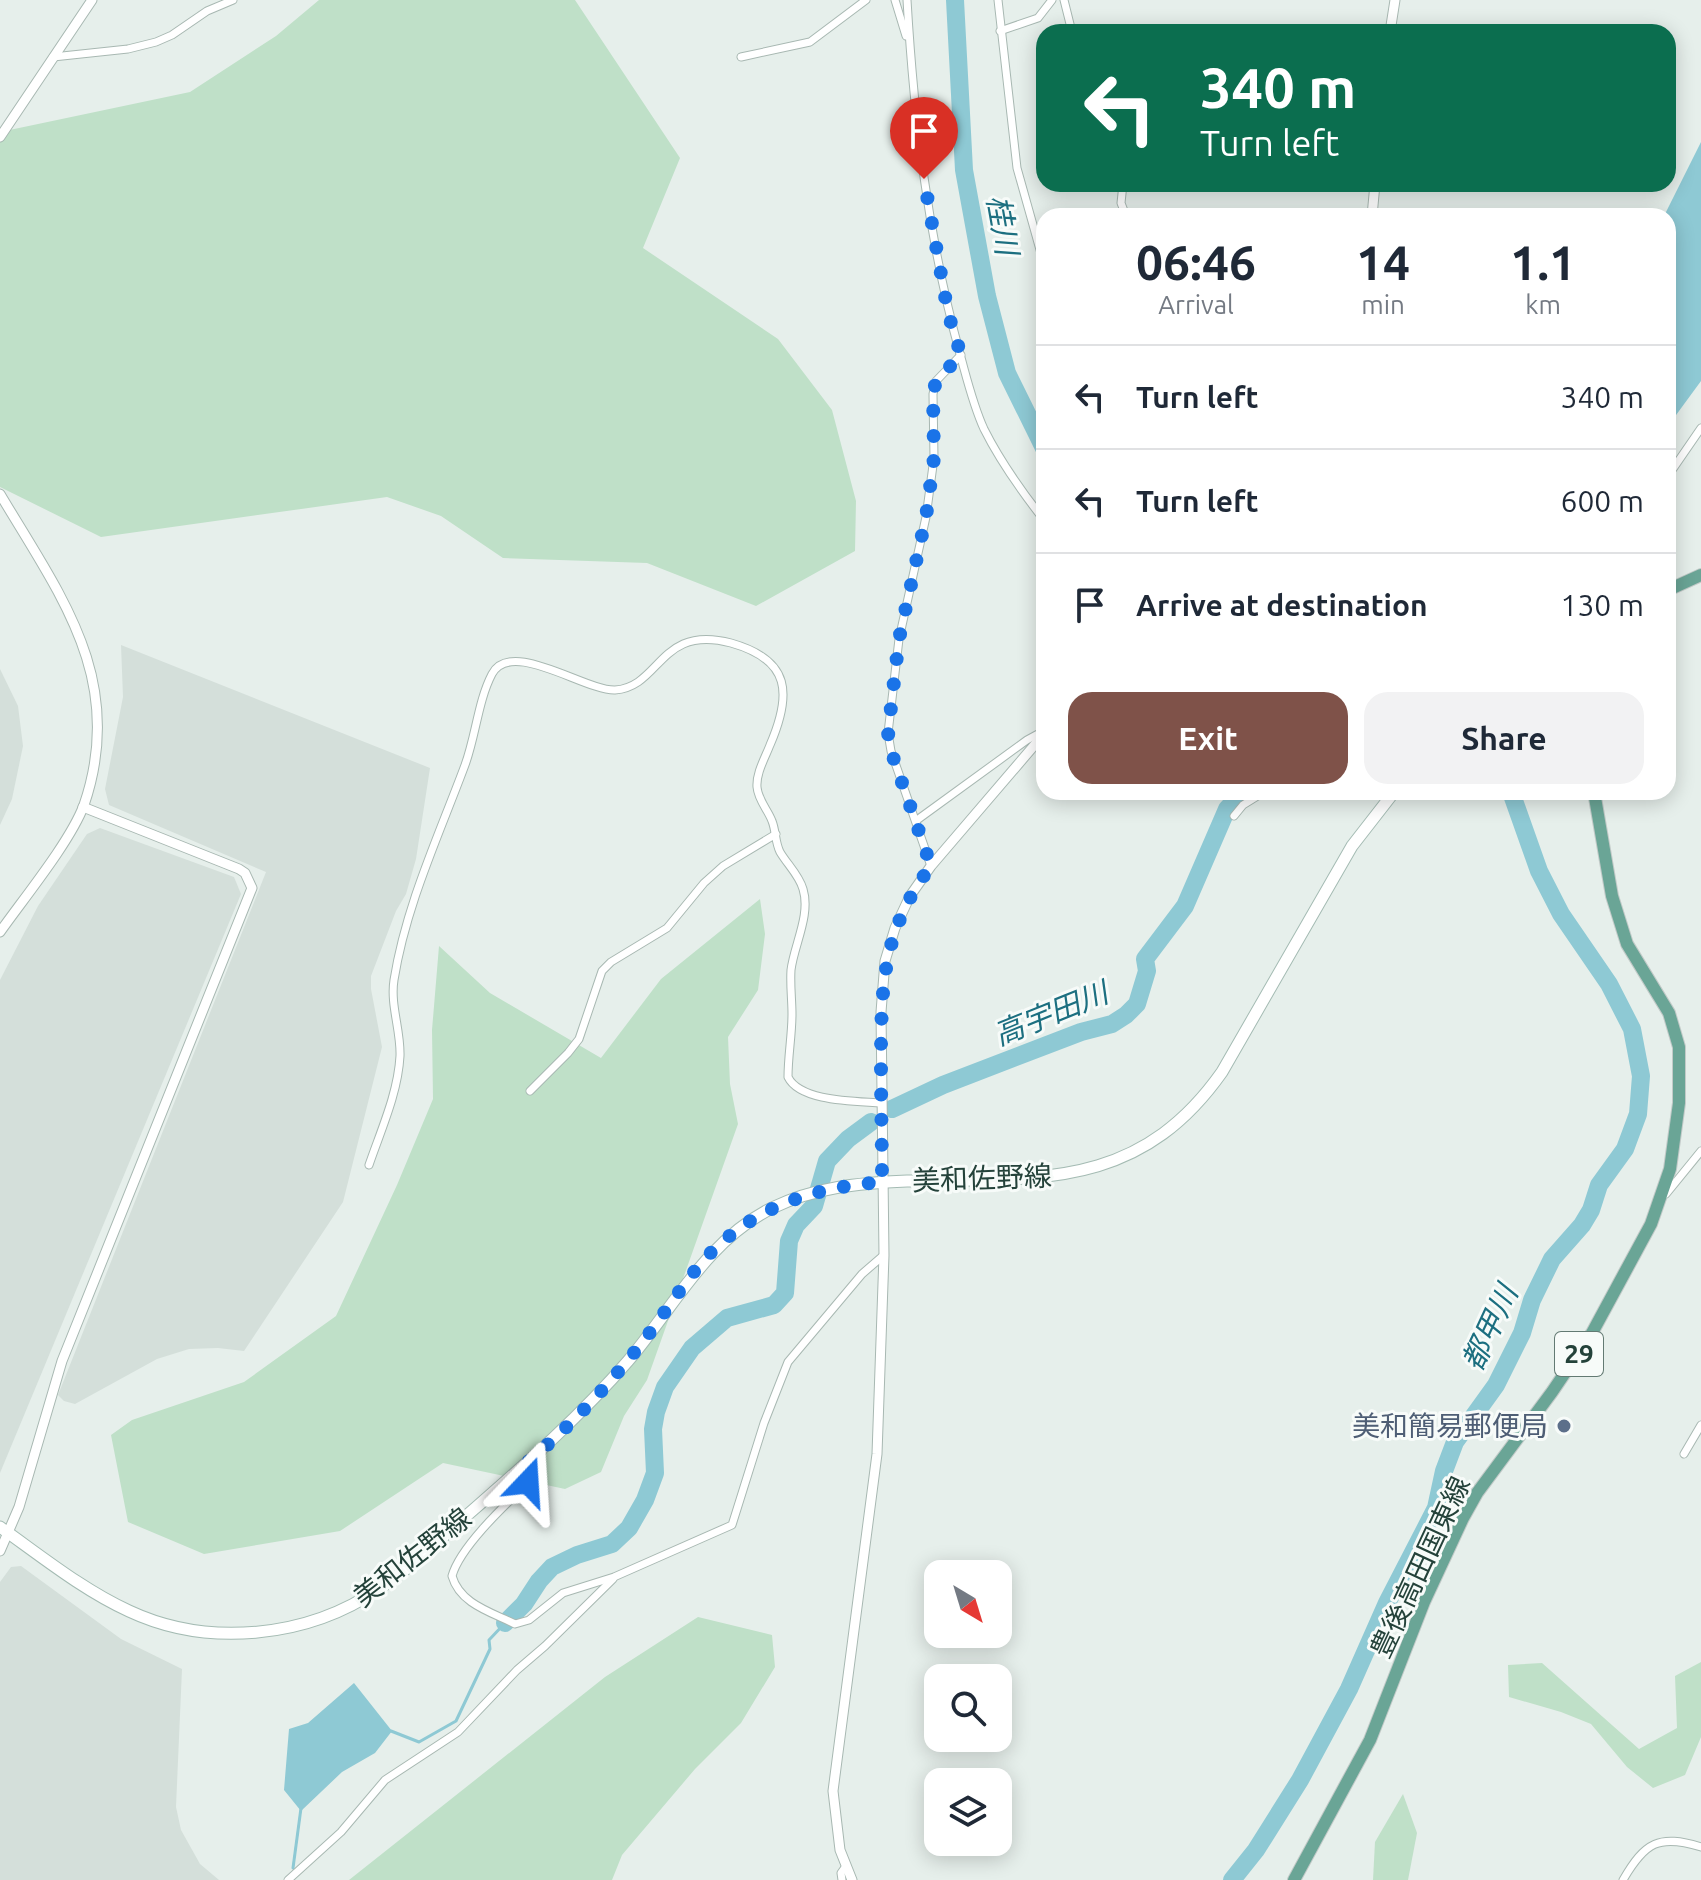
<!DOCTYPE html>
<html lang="en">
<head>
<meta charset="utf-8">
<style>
	:root { --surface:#fff; --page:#f2f2f3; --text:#1f2937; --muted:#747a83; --line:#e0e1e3; --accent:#7f5249 }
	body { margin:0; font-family:Ubuntu,"Noto Sans JP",sans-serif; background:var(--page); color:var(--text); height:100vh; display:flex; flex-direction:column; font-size:30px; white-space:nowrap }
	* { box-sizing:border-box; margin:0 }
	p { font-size:26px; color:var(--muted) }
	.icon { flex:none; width:44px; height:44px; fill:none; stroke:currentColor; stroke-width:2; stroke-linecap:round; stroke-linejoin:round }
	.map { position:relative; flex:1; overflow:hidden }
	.panel { position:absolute; left:1036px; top:208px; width:640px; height:592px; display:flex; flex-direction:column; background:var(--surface); border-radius:24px; box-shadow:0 4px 20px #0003 }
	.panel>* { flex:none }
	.hud { position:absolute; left:1036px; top:24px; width:640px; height:168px; border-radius:24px; box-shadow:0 4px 20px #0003; background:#0b6e4f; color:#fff; overflow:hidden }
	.needle { width:52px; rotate:142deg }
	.controls { position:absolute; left:924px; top:1560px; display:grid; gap:16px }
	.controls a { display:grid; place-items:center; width:88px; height:88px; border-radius:16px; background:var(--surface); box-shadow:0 4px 20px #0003; font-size:40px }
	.pin { position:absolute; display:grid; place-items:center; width:68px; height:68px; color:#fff; margin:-82px -34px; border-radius:50% 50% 50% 0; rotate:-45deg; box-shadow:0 0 8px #0007 }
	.pin .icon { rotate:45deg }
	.me { position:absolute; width:88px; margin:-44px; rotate:20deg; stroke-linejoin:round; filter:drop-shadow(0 0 6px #0008) }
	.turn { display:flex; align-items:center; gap:28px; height:168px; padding:0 32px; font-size:36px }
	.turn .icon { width:104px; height:104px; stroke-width:2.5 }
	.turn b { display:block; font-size:56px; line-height:68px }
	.eta { display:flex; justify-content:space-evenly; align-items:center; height:136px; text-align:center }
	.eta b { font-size:48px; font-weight:700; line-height:56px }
	.primary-button { display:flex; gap:16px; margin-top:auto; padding:16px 32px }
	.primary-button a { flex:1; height:92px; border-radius:24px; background:var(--accent); color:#fff; font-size:32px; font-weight:700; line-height:92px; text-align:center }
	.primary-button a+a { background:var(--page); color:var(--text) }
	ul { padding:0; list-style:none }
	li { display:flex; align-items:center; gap:24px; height:104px; padding:0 32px; border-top:2px solid var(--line) }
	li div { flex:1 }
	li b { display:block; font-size:30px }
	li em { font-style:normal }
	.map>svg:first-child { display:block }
</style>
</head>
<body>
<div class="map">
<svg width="1701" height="1880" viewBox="0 0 1701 1880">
	<rect width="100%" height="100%" fill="#e6efeb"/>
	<g fill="#d4dfda">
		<polygon points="121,645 430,768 416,859 406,894 396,911 371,976 371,989 382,1047 343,1202 244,1351 218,1348 189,1349 157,1359 75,1404 64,1401 58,1395 266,872 109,805 105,789 123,697"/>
		<polygon points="0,669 18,706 23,746 12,799 0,825"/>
		<polygon points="100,828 234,877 241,894 0,1473 0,980 38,906 87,834"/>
		<polygon points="21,1566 121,1639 182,1669 176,1807 181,1830 200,1864 219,1880 0,1880 0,1582 11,1567"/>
	</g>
	<g fill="#bfe0c8">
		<polygon points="319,0 575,0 680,158 643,248 778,339 832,410 856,501 855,551 756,606 647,563 503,558 441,516 387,497 101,537 0,487 0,132 190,92 276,36"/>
		<polygon points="760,899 765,934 758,990 728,1037 730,1084 738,1124 647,1380 624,1416 601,1472 565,1489 443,1463 340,1531 204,1554 128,1522 111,1435 132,1420 244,1382 336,1316 397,1185 433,1099 432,1030 439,946 490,993 601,1058 661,979"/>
		<polygon points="698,1617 772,1635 775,1667 741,1723 695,1769 622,1855 612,1880 349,1880 605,1677"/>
		<polygon points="1701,1662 1701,1737 1685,1775 1653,1788 1627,1767 1591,1724 1561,1712 1509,1697 1508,1665 1542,1663 1639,1749 1677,1728 1675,1676"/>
		<polygon points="1403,1794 1417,1833 1408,1880 1373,1880 1375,1842"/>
	</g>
	<g fill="#8ec9d4">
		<polygon points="1701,142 1701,381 1668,426 1668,216 1664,216"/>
		<polygon points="354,1683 392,1731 375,1753 342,1772 301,1811 284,1790 289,1729 308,1723"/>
	</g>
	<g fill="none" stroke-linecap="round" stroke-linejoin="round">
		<g stroke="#8ec9d4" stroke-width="3">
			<polyline points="391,1731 419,1742 456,1721 490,1649 489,1640 505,1623"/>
			<polyline points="293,1868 301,1808"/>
		</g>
		<g stroke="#8ec9d4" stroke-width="18">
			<polyline points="955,0 964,170 987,296 1007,373 1044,448"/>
			<polyline points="892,1109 943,1085 1081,1032 1112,1024 1126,1015 1137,1004 1147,971 1145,959 1185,906 1227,809 1243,792"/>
			<polyline points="505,1623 524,1604 539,1581 552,1567 577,1555 612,1544 629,1528 645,1500 655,1473 653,1429 656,1412 665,1387 692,1348 727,1318 774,1305 785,1293 789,1241 796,1225 814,1206 827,1161 848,1139 871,1122"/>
			<polyline points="1232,1880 1256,1850 1300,1780 1349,1689 1387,1603 1436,1508 1444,1471 1455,1442 1496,1385 1522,1333 1532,1300 1552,1259 1582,1225 1591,1210 1599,1185 1625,1149 1638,1114 1641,1076 1632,1029 1609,984 1561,914 1539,871 1511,792"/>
		</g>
		<g stroke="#a8b8b2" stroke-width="9">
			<g id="minor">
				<polyline points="895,0 906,36"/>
				<path d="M907 0C914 119 928 238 960 354 967 379 973 405 984 429 1000 461 1022 492 1044 520"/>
				<polyline points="998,0 1017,168 1044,264"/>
				<polyline points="1064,0 1072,32"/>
				<polyline points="1000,31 1038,18 1052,0"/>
				<polyline points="53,57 128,49 156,42 172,35 207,11 233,0"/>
				<polyline points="741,57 810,42 866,0"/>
				<polyline points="1123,184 1121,203 1126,216"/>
				<polyline points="1668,476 1701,428"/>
				<polyline points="1234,816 1243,805 1264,792"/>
				<polyline points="917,820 1027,740 1038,734 1044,734"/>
				<polyline points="931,866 891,751 888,733 899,639 926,517 934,458 933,394 936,381 961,355"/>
				<polyline points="530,1091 568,1053 579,1039 602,971 611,962 667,928 704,883 723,866 776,834"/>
				<path d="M369 1165C381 1130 398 1093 400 1056 401 1031 390 1005 394 980 406 905 439 835 465 765 476 735 478 701 492 674 511 638 585 691 615 690 661 687 659 624 731 643 791 660 792 694 770 745 765 758 756 773 757 787 758 800 768 810 772 821 776 831 775 842 780 852 787 864 799 875 803 889 811 915 794 945 791 970 790 985 792 1000 792 1014 792 1035 788 1056 788 1077 800 1102 857 1101 881 1103"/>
				<polyline points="1666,1194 1701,1151"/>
				<polyline points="1684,1454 1701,1425"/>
				<path d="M522 1467 529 1479 527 1484C505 1505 460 1547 452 1576 460 1604 491 1612 515 1624L529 1620 563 1593 614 1577 732 1525 764 1423 788 1362 862 1274 884 1255"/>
				<polyline points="288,1880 341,1832 385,1780 458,1732 517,1670 545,1646 613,1579"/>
				<polyline points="842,1880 841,1873 846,1866"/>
				<path d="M1623 1880C1645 1842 1659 1834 1701 1847"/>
			</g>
		</g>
		<g stroke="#a8b8b2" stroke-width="11">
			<g id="tertiary">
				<polyline points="1390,32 1395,0"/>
				<polyline points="0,137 92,0"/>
				<polyline points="1372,216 1375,184"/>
				<path d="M0 494C60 595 127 680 84 805 70 842 24 898 0 932"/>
				<polyline points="0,1551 19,1507 62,1361 252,888 245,873 239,869 83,807"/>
				<polyline points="852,1880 840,1850 833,1791 877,1454 884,1255 881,1012 885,961 895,928 910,896 931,866 1044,734"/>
			</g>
		</g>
		<g stroke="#a4bbb3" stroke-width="13">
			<path id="secondary" d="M0 1527C41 1556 83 1590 129 1611 208 1648 308 1638 380 1588 410 1568 437 1542 464 1518 521 1468 578 1419 628 1361 674 1307 706 1241 772 1208 815 1187 860 1183 907 1181 1037 1178 1138 1191 1222 1072L1352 846 1394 792"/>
		</g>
		<g stroke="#c2cac8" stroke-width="14">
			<g id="primary">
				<polyline points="1668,590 1701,575"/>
				<polyline points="1294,1880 1370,1740 1424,1602 1463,1518 1477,1493 1552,1392 1592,1333 1651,1224 1670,1169 1679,1103 1679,1047 1669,1013 1627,944 1612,896 1594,792"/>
			</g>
		</g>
		<use href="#minor" stroke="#fff" stroke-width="7"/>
		<use href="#tertiary" stroke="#fff" stroke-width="9"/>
		<use href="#secondary" stroke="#fff" stroke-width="11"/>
		<use href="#primary" stroke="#6aa596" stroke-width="12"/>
	</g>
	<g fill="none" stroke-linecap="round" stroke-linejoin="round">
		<path stroke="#1a73e8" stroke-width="14" stroke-dasharray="0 25.2" d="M528 1482 522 1467C564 1432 603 1392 637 1349 660 1321 679 1289 703 1261 752 1207 811 1188 882 1182 882 1143 881 1104 881 1065 881 986 882 931 931 866L891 751 888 733 899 639 926 517 934 458 933 394 936 381 961 355 948 313 924 179"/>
	</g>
	<circle fill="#5c6f8a" stroke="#f7fbf9" stroke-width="3" cx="1564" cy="1426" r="8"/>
	<g text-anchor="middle" stroke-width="6" stroke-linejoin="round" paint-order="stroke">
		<rect fill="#f7fbf9" stroke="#637a73" stroke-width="2" x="1555" y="1332" width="48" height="44" rx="6"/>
		<g font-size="26" font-weight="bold" fill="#24423a">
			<text x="1579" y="1363">29</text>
		</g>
		<g font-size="28" fill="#24423a" stroke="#f7fbf9">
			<text transform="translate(982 1178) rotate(-2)" y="10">美和佐野線</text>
			<text transform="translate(412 1557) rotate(-38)" y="10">美和佐野線</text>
			<text transform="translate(1420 1567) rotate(-65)" y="10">豊後高田国東線</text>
		</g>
		<g font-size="28" fill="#4e5e75" stroke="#f7fbf9" text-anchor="end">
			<text x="1548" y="1436">美和簡易郵便局</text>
		</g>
		<g font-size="30" font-style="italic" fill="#1c6f80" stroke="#f7fbf9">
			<text transform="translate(1002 225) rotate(80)" y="10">桂川</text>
			<text transform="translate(1051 1014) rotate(-22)" y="10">高宇田川</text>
			<text transform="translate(1490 1328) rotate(-65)" y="10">都甲川</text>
		</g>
	</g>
</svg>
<div class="controls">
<a><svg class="needle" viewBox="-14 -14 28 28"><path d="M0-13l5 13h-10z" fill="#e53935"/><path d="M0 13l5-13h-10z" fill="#747a83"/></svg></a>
<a><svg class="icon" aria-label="search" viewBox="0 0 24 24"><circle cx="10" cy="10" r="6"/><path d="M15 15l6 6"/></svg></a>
<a><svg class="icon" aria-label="layers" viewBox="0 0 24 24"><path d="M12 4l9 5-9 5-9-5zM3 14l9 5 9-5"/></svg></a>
</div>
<div class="pin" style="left:924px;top:179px;background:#d93025"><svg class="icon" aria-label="arrive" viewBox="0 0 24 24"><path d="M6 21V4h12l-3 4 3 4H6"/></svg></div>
<svg class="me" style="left:528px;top:1482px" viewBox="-20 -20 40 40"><path d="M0-17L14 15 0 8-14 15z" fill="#1a73e8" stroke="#fff" stroke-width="4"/></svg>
<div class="hud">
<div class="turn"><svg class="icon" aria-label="left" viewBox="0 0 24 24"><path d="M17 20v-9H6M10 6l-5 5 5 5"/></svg><div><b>340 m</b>Turn left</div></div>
</div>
<section class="panel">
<div class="eta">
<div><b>06:46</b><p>Arrival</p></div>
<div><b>14</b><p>min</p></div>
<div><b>1.1</b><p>km</p></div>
</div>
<ul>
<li><svg class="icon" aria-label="left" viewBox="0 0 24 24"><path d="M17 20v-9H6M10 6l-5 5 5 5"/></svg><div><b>Turn left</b></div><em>340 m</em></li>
<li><svg class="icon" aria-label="left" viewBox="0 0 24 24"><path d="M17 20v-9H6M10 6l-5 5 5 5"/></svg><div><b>Turn left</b></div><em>600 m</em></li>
<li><svg class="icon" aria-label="arrive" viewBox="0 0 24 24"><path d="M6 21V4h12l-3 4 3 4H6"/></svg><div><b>Arrive at destination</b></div><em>130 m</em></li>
</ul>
<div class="primary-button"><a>Exit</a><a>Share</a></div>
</section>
</div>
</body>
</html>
